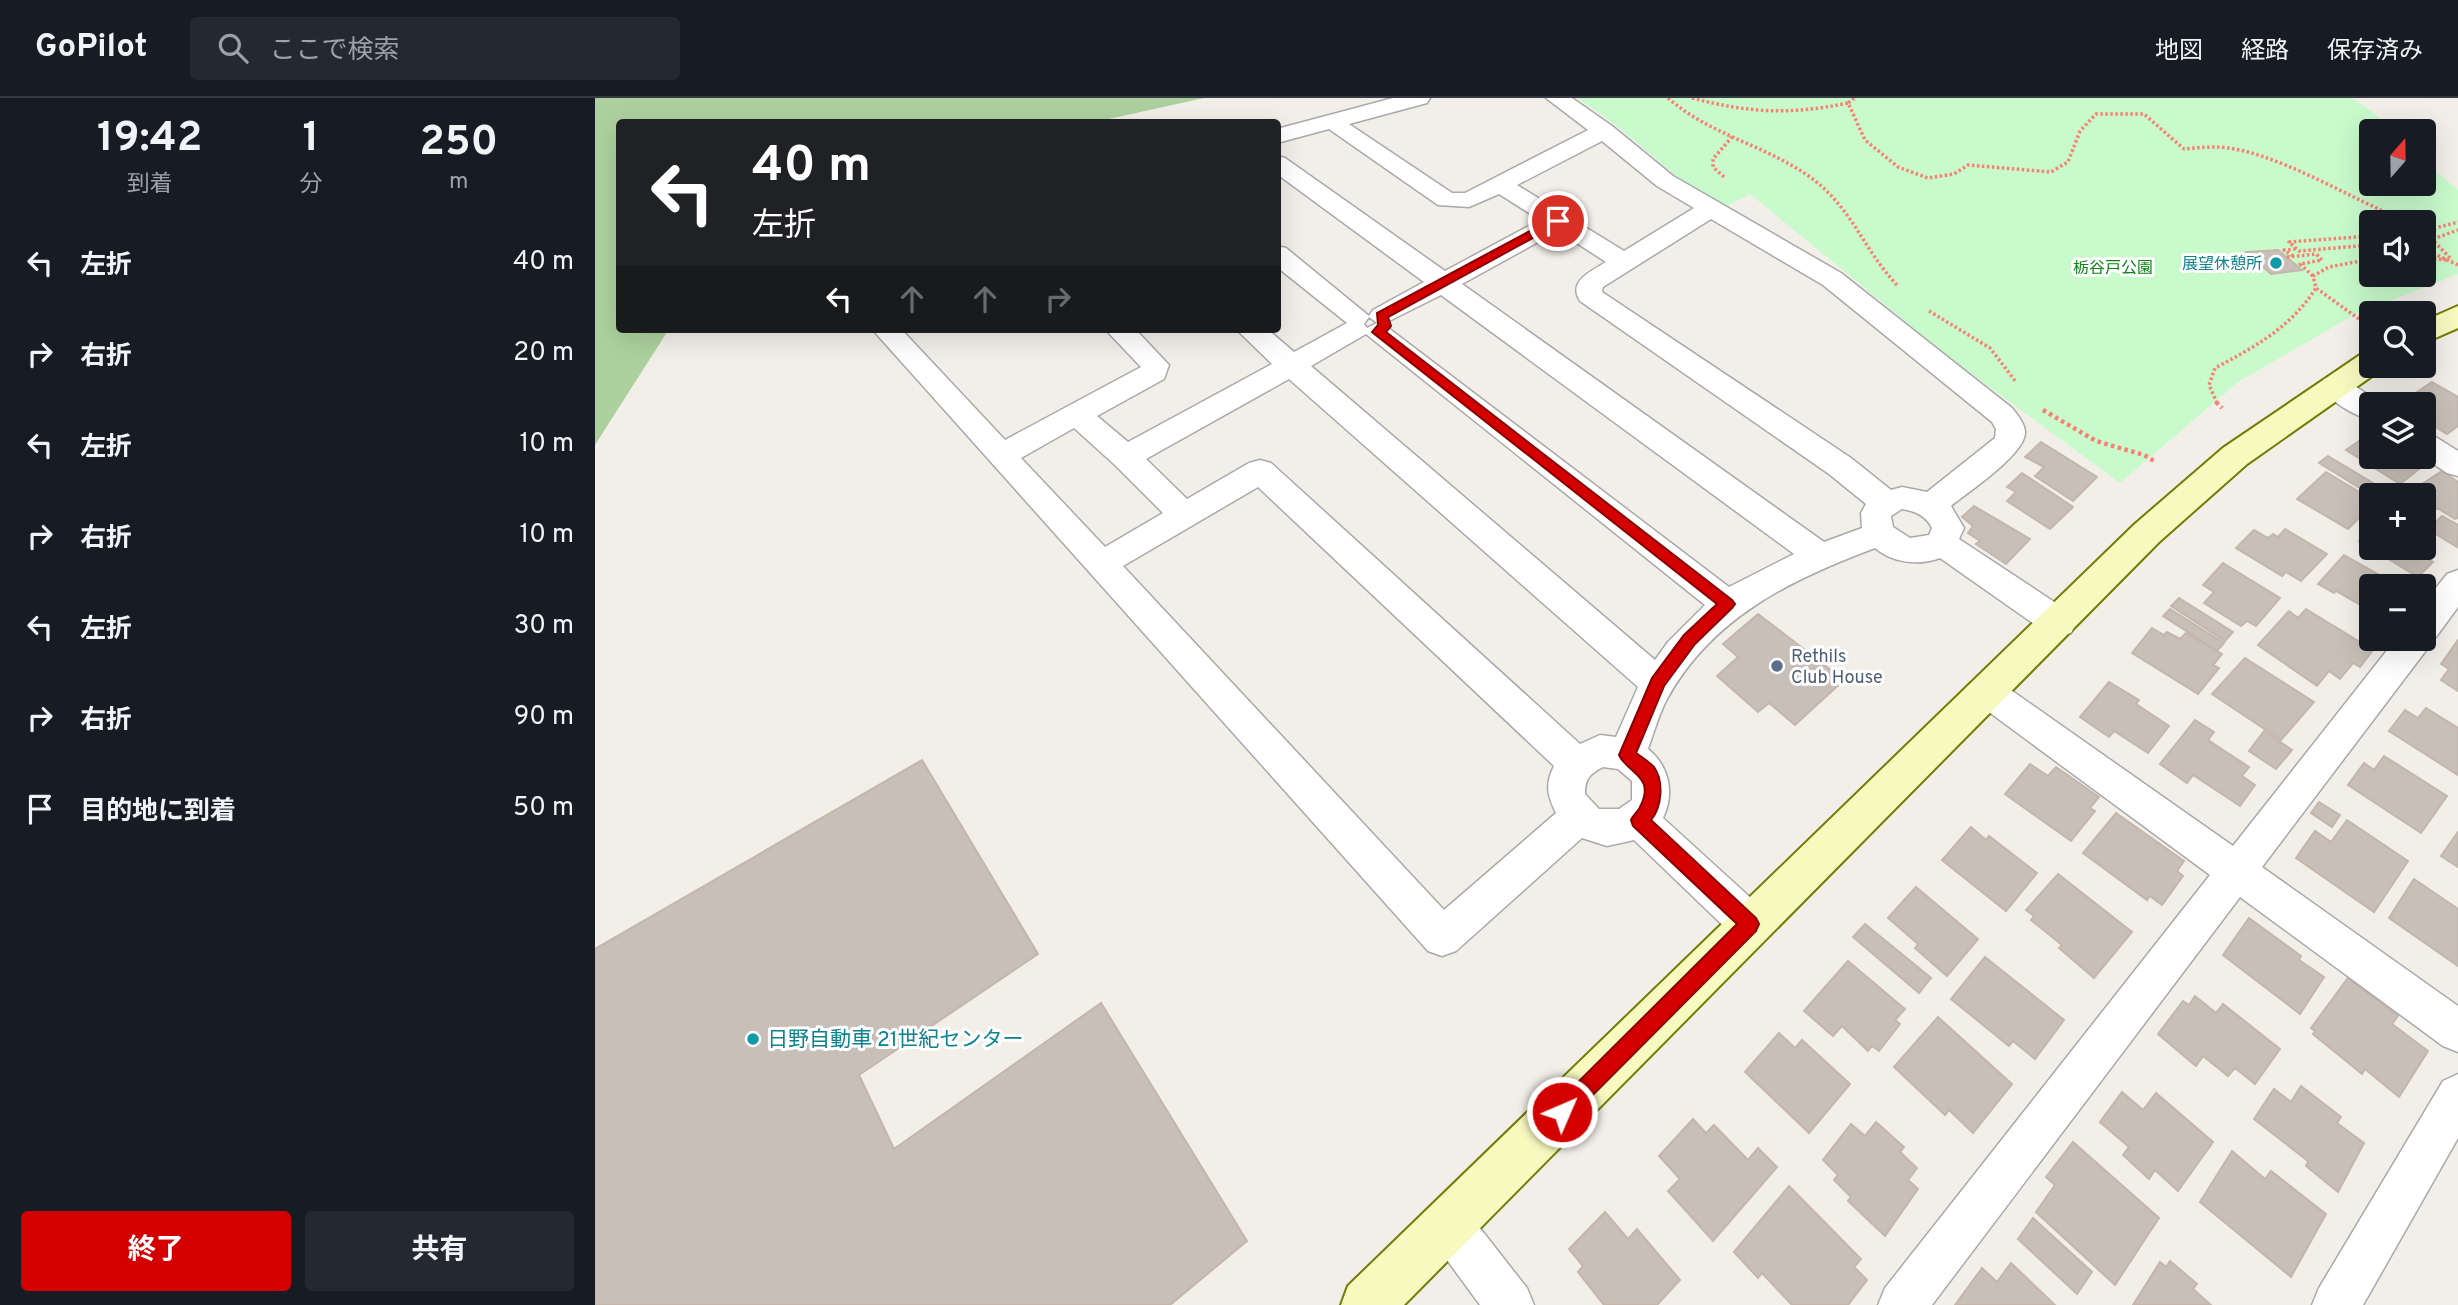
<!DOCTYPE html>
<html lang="ja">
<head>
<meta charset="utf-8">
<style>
	:root { --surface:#171b24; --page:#242831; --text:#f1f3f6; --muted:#9ea1a6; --line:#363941; --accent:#d40000 }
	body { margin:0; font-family:Overpass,"Noto Sans JP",sans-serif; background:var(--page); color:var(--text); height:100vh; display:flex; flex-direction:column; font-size:26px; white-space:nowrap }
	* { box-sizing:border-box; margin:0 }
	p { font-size:23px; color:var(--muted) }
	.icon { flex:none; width:38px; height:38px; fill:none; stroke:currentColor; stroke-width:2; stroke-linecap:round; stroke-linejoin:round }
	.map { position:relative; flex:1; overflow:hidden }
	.side { display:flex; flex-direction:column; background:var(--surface); width:595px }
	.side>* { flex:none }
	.hud { position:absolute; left:21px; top:21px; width:665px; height:214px; border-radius:7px; box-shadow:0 7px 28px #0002; background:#202124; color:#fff; overflow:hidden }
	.needle { width:46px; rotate:20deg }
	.controls { position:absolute; left:1764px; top:21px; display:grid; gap:14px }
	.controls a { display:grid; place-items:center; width:77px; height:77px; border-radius:7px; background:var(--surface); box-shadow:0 7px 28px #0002; font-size:35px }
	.pin { position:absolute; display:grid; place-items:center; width:60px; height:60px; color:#fff; margin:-30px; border:4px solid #fff; border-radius:50%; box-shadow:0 2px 7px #0007 }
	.me { position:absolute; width:77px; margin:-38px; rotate:45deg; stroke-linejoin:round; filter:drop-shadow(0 0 5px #0008) }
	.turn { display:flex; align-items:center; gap:24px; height:147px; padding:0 21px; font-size:32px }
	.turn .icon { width:91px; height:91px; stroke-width:2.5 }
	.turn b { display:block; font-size:49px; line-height:60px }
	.lanes { display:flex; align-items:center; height:66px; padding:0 21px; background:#0003; justify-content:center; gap:35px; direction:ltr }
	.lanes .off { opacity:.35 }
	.eta { display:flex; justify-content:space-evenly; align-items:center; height:119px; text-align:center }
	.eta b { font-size:42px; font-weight:700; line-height:49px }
	.button { display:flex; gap:14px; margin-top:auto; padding:14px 21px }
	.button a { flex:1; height:80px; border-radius:7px; background:var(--accent); color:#fff; font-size:28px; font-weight:700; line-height:80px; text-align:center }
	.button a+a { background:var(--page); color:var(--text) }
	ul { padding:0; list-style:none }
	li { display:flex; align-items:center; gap:21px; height:91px; padding:0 21px }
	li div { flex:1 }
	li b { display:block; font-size:26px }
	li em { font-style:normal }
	header { display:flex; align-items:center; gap:42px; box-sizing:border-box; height:98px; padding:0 35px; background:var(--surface); border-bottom:2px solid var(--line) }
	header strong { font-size:33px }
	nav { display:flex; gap:38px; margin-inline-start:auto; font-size:24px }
	.search { width:490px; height:63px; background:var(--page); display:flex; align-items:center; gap:18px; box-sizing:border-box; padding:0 24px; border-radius:7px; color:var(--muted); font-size:26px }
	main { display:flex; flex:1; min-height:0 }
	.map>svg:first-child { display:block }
</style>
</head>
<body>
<header>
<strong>GoPilot</strong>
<div class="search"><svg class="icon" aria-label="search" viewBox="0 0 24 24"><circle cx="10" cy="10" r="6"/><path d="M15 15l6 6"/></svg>ここで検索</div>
<nav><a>地図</a><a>経路</a><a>保存済み</a></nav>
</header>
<main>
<section class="side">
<div class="eta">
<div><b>19:42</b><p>到着</p></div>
<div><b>1</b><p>分</p></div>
<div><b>250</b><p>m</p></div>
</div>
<ul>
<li><svg class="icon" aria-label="left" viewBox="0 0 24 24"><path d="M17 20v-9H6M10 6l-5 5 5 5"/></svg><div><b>左折</b></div><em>40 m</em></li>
<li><svg class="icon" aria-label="right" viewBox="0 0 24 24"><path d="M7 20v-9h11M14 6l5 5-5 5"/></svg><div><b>右折</b></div><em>20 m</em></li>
<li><svg class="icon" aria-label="left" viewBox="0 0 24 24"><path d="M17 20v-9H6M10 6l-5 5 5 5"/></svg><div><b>左折</b></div><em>10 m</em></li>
<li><svg class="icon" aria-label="right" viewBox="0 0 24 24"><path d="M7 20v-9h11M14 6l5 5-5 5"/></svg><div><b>右折</b></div><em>10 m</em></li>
<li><svg class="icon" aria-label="left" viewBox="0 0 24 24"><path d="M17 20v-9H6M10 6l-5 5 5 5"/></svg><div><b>左折</b></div><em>30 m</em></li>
<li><svg class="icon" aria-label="right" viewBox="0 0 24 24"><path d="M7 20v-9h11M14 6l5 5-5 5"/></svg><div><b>右折</b></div><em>90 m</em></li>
<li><svg class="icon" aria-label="arrive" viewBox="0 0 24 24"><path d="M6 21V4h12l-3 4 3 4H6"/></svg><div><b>目的地に到着</b></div><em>50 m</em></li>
</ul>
<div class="button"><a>終了</a><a>共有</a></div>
</section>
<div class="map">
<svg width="1863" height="1207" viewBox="0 0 1863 1207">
	<rect width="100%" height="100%" fill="#f2efe9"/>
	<polygon fill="#add19e" points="0,0 609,0 500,24 24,24 24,231 74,231 0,347"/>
	<path fill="#c8facc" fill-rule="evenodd" d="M982 0H1757L1780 16 1798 33H1776V86H1829V64L1863 92V176L1759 217 1643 284 1525 385 1355 260 1155 96 1132 108 1083 79 1012 20ZM1776 124H1829V177H1776Z"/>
	<g fill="#c7bfb8" stroke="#c4b6ab" stroke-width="2">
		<polygon points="1683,152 1707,172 1676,176 1651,154"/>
		<polygon points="1837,284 1863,299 1863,328 1852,336 1829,322 1829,306 1806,305"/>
		<polygon points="1776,335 1776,359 1824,359 1833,364 1805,386 1751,352"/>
		<polygon points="1446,344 1502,379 1478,403 1440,378 1449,369 1430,359"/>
		<polygon points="1733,358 1785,389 1791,391 1787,397 1776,397 1724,365"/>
		<polygon points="1847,373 1863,384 1863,420 1860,421 1842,410 1837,413 1829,407 1829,397 1812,396"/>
		<polygon points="1731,374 1776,401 1776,408 1753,431 1702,401"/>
		<polygon points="1427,375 1478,409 1455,431 1412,403 1421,394 1412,389"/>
		<polygon points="1379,408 1435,441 1411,466 1381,446 1385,443 1373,435 1378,428 1367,419"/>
		<polygon points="1847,418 1863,427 1862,449 1833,431"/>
		<polygon points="1776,430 1776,450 1829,450 1829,442 1838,447 1828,458 1838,464 1823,479 1764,443"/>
		<polygon points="1690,431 1732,456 1706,483 1691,474 1687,478 1641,450 1659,432 1673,440 1678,436 1683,439"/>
		<polygon points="1749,457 1804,488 1776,488 1776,513 1741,493 1739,495 1723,486"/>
		<polygon points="1628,465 1685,500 1661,528 1652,523 1646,528 1609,505 1619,494 1608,487"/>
		<polygon points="1584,500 1638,534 1630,543 1576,508"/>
		<polygon points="1575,511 1629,545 1622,553 1568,518"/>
		<polygon points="1711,511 1778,552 1765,569 1758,565 1745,581 1734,573 1722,588 1663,547 1694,513 1703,520"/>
		<polygon points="1163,516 1249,582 1200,627 1174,605 1163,614 1122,578 1143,559 1128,546"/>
		<polygon points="1557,530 1569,537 1572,534 1585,541 1591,535 1627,556 1618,567 1624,570 1603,596 1537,555"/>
		<polygon points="1863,542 1863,593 1846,582 1854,571 1846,566"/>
		<polygon points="1650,560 1719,604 1686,642 1617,596"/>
		<polygon points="1514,584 1544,602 1541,606 1574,628 1553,655 1519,633 1514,639 1485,619"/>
		<polygon points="1831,610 1863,630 1863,677 1794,633 1810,612 1823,620"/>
		<polygon points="1600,622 1619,634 1613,642 1654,669 1647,678 1660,687 1645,708 1598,677 1592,685 1565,666"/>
		<polygon points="1669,633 1697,652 1681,671 1654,653"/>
		<polygon points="1789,658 1852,698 1826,735 1753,687 1769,665 1779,672"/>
		<polygon points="327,662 443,856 264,977 299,1051 506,905 652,1143 575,1207 0,1207 0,851"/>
		<polygon points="1435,666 1453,678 1461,669 1504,699 1495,710 1500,713 1476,743 1410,696"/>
		<polygon points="1724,704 1745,717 1737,729 1716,715"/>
		<polygon points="1521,715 1589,763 1582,773 1588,778 1567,807 1555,798 1552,802 1488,755"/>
		<polygon points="1752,722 1813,763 1779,814 1701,760 1720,733 1736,744"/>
		<polygon points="1376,729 1391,742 1394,738 1442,775 1411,813 1347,762"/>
		<polygon points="1863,734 1863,769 1846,758"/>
		<polygon points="1463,776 1537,834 1499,880 1464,850 1467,847 1436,822 1439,818 1431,812"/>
		<polygon points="1819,781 1863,811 1863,868 1794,820"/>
		<polygon points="1321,789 1383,841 1352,878 1320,850 1323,846 1293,820"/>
		<polygon points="1654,820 1706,858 1704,862 1729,879 1705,916 1628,857"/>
		<polygon points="1270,826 1336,880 1324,895 1258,839"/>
		<polygon points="1390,859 1469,922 1440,961 1418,943 1414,948 1356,901"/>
		<polygon points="1253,863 1310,911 1300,922 1305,926 1284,953 1277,948 1273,953 1247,928 1238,938 1209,913"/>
		<polygon points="1753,880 1803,918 1797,926 1833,953 1804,999 1770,971 1767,976 1718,936 1720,933 1716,930"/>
		<polygon points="1600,898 1621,915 1628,906 1685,951 1660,986 1640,970 1633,978 1608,958 1601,968 1563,936 1588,903 1594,907"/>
		<polygon points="1343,919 1417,986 1378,1035 1354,1012 1350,1017 1299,969"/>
		<polygon points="1184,935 1200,950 1207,942 1255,986 1214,1035 1150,974"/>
		<polygon points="1706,988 1746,1019 1742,1025 1769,1045 1743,1094 1711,1068 1713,1063 1659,1021 1679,991 1696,1004"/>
		<polygon points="1527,994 1548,1012 1561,995 1618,1044 1583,1093 1560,1072 1554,1081 1528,1057 1534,1049 1505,1024"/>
		<polygon points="1098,1021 1111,1035 1119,1027 1153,1062 1163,1050 1182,1069 1118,1143 1073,1093 1085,1081 1064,1058"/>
		<polygon points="1281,1024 1309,1049 1305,1054 1322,1070 1313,1082 1323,1091 1290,1138 1253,1103 1256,1099 1239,1082 1243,1077 1228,1062 1256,1026 1270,1038"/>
		<polygon points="1478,1044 1564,1120 1520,1187 1441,1114 1460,1087 1451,1079"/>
		<polygon points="1637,1053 1670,1081 1676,1073 1731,1116 1696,1179 1605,1104"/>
		<polygon points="1194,1088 1266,1161 1259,1169 1272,1182 1253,1207 1197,1207 1167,1175 1163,1180 1139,1154"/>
		<polygon points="1010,1114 1033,1141 1042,1131 1085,1182 1062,1207 1009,1207 983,1174 988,1168 974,1151"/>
		<polygon points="1438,1120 1497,1174 1482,1196 1423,1141"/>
		<polygon points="1575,1163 1602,1186 1598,1191 1616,1207 1538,1207 1565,1164 1571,1169"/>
		<polygon points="1416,1165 1460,1207 1360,1207 1387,1170 1402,1184"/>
	</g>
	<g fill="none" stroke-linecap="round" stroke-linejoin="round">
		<g stroke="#a9a9a9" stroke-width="3">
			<g id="street">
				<path d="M798 0H835L832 5 754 26 857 95H870L993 32 951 0H977L1017 28 1078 78 1246 175 1417 310C1422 316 1430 326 1430 334 1431 356 1373 394 1356 408L1369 430 1364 441 1476 515 1481 525 1476 535 1464 538 1452 535 1345 460C1323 468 1298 465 1280 450 1197 481 1117 519 1072 601 1064 616 1059 634 1053 651 1074 668 1080 695 1068 720L1169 812 1175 826 1169 840 1155 845 1141 840 1039 742 1012 748 987 740 861 853 847 858 833 853 277 231H306L410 342 546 269 510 231H540L574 267 569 281 502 318 533 344 677 266 641 231H672L699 254 752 225 682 169V148L691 150 774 218 778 212 829 184 682 76V58L690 60 850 173 945 122 904 96 874 109 843 107 734 31 682 45V31ZM1007 43 1062 88 1099 110 1029 153 922 87ZM1116 121 1228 187 1397 324 1401 331 1400 340 1332 394 1307 389 1296 392 1256 360 1007 194 1008 189ZM963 133 1011 164C997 173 972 183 985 203L1234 376 1271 406 1266 415 1267 430 1229 444 867 186ZM846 197 1199 456 1134 489 788 226ZM774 219 782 225 772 230 769 226ZM771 236 1110 507 1073 544 1060 562 716 268ZM694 281 1043 589 1021 639 1005 637 985 646 676 365 665 362 654 365 592 401 551 361ZM479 330 520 367 568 415 510 449 426 360ZM663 389 959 668C950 686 952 697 961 715L849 812 528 468ZM1307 411C1321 413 1331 418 1337 430L1334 437 1315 440 1298 429 1296 418ZM1008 669 1023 671 1037 683V702L1024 711H1004L990 696C990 680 995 676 1008 669Z"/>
				<path d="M1739 278 1749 281 1786 305 1776 306V322C1760 318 1734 303 1725 288L1729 281Z"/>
				<polygon points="1829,335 1839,338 1863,353 1863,378 1852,375 1828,359"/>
				<polygon points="1863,472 1863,509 1841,539 1836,540 1832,551 1667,769 1863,908 1863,954 1848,948 1645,799 1337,1207 1283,1207 1290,1190 1615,777 1379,603 1374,593 1379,583 1391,578 1403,583 1638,748 1801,541 1829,541 1829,505 1852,476"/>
				<polygon points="1863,976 1863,1040 1768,1207 1717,1207 1724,1190 1848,983"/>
				<polygon points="854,1104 870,1111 932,1190 939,1207 885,1207 838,1143 831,1127 838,1111"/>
			</g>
		</g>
		<g stroke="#707d05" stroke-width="4">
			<g id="secondary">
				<polygon points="1863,208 1863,230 1829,245 1829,223"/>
				<polygon points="1776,254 1776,268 1789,268 1787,271 1652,366 1564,444 809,1207 746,1207 753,1188 1540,426 1628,350 1765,257"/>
			</g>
		</g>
		<g stroke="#fa8072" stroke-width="3.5" stroke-dasharray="2.5 2.5" stroke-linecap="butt">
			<path d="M1073 0C1115 37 1170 47 1215 79 1258 110 1268 152 1303 188"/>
			<path d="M1097 0C1154 15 1195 17 1253 5"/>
			<path d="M1259 0 1253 5 1270 42 1303 69 1333 80 1359 76 1373 67 1456 74 1473 64 1485 33 1501 16H1549L1589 51C1600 50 1611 49 1622 49 1679 51 1758 103 1814 124"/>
			<polyline points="1129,79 1118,69 1118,61 1137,39"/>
			<polyline points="1829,133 1857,162"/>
			<polyline points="1829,133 1863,124"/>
			<polyline points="1776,138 1694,144 1704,153 1776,147"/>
			<polyline points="1838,141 1863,132"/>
			<polyline points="1829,151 1863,167"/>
			<polyline points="1698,158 1689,152 1700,151"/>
			<polyline points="1692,159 1721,156 1727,162 1705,166 1718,178"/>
			<polyline points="1829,160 1852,162"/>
			<polyline points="1334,213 1395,250 1421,284"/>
			<polyline points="1764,221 1721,190 1718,178 1734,169 1776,161"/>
			<path d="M1622 305 1614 287 1620 270C1660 249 1696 229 1721 190"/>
		</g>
		<g stroke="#fa8072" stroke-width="4.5" stroke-dasharray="3.5 3.5" stroke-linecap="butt">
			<polyline points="1621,304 1627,310"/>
			<polyline points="1448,312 1501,343 1549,357 1561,364"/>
		</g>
		<use href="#street" fill="#fff" fill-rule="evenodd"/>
		<use href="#secondary" fill="#f7fabf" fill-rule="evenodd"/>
	</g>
	<path fill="#d40000" stroke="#8a0000" stroke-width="2" d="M959 120 969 123 793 219 796 228 791 234 1137 502 1140 506 1137 510 1100 546 1069 588 1041 655C1047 659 1054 664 1059 669 1069 683 1067 709 1056 722L1161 820 1164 826 1161 833 974 1021 967 1024 960 1021 957 1014 960 1007 1142 826 1038 728 1036 722C1038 717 1043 714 1045 709 1061 678 1033 676 1024 657L1057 580 1089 537 1122 506 777 234 783 227 782 215Z"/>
	<g fill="#0f9aa8" stroke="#fff" stroke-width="2.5">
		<circle cx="1681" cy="165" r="7"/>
		<circle cx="158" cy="941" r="7"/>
	</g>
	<circle fill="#5c6f8a" stroke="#fff" stroke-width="2.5" cx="1182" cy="568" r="7"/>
	<g text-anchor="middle" stroke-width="6" stroke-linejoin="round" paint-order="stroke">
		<g font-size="16" fill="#0d838f" stroke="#fff" text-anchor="end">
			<text x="1667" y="171">展望休憩所</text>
		</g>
		<g font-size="16" fill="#0c8416" stroke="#fff">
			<text x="1518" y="175">栃谷戸公園</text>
		</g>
		<g font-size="18" fill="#4e5e75" stroke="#fff" text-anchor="start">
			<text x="1196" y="564">Rethils<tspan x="1196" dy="21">Club House</tspan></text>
		</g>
		<g font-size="21" fill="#0d838f" stroke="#fff" text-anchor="start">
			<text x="172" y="948">日野自動車 21世紀センター</text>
		</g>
	</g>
</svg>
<div class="controls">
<a><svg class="needle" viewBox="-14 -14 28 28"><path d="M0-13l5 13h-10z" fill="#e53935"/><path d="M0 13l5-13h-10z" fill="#9ea1a6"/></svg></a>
<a><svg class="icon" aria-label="sound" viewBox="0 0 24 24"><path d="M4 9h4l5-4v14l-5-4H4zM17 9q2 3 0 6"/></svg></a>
<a><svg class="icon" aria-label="search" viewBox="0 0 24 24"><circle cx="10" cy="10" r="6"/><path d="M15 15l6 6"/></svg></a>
<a><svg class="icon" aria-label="layers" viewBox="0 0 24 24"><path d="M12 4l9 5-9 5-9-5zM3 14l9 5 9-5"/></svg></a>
<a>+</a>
<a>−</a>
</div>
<div class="pin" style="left:963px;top:123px;background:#d93025"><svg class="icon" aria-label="arrive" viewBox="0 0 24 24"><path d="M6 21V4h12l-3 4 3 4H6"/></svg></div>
<svg class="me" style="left:967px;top:1014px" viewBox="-20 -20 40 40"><circle r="17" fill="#d40000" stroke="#fff" stroke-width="3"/><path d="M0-11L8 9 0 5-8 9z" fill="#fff"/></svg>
<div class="hud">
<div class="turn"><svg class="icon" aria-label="left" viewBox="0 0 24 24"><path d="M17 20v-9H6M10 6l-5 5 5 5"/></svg><div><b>40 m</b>左折</div></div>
<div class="lanes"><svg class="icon" aria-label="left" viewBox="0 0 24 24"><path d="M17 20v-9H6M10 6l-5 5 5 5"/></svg><svg class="icon off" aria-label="ahead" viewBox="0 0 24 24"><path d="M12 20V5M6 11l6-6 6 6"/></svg><svg class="icon off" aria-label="ahead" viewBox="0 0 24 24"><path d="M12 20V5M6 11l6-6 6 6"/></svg><svg class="icon off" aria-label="right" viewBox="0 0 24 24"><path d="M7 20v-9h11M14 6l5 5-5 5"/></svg></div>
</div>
</div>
</main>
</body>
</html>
